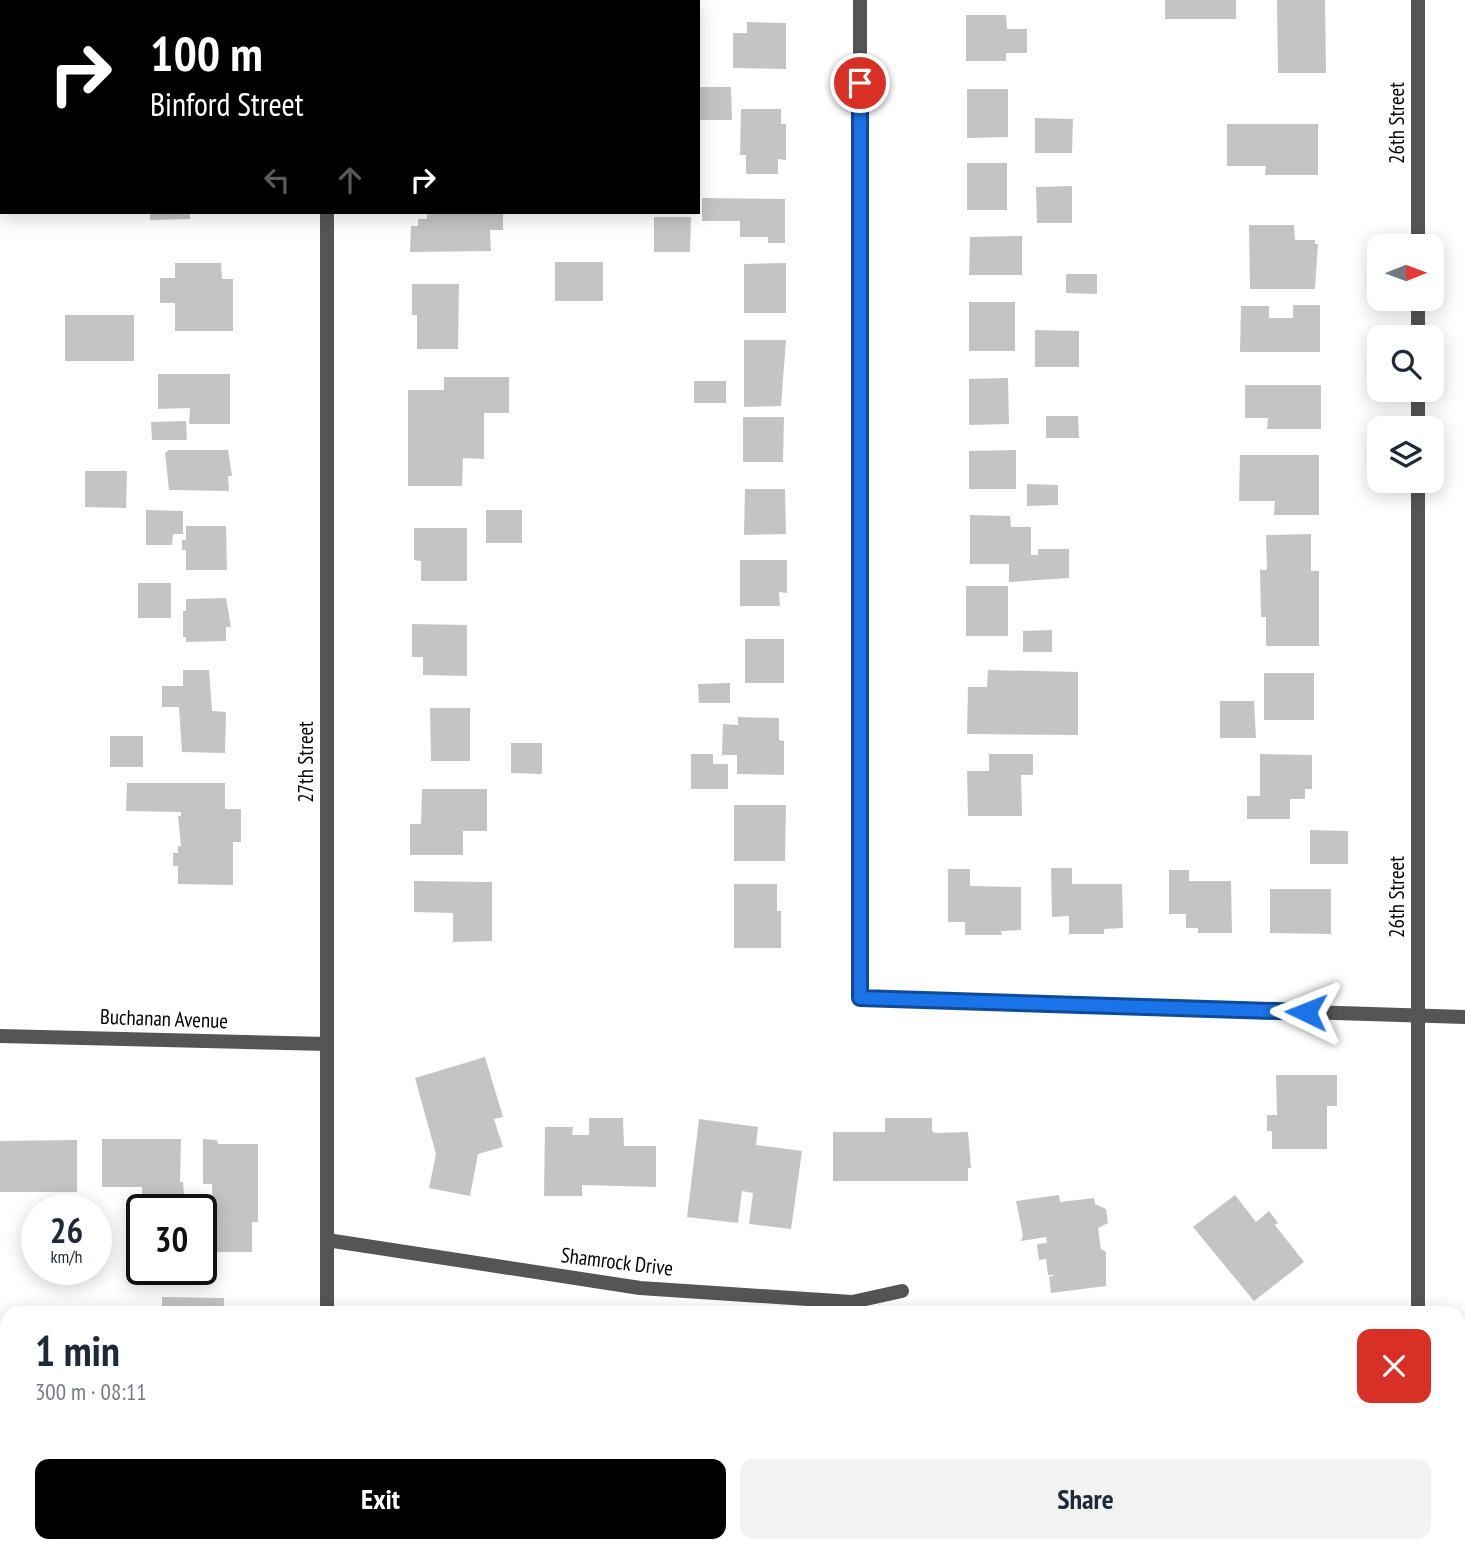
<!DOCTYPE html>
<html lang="en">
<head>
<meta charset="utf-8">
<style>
	:root { --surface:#fff; --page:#f2f2f3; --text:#1f2937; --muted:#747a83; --accent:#000 }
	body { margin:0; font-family:"PT Sans Narrow",sans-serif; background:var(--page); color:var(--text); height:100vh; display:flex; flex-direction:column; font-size:26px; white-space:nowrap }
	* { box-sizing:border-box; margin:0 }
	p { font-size:23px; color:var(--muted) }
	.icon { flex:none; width:38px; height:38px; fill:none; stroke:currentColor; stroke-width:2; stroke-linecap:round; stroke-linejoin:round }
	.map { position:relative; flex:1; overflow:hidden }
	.panel { position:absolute; left:0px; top:1306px; width:1466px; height:247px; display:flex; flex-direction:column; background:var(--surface); border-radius:21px 21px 0 0; box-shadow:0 4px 18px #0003 }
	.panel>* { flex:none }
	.top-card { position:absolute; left:0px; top:0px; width:700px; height:214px; box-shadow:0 4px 18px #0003; background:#000; color:#fff; overflow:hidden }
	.needle { width:46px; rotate:89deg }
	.tools { position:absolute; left:1367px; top:234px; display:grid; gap:14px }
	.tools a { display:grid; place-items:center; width:77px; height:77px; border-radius:14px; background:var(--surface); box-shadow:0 4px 18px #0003; font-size:35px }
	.speed { position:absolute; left:21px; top:1194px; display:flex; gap:14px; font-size:35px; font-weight:700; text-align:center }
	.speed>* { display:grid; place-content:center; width:91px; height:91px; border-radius:50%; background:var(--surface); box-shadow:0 4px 18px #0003; line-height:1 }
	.speed small { font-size:18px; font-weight:400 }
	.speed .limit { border:4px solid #111; border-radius:10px; background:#fff; color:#111 }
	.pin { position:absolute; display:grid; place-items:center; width:60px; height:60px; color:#fff; margin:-30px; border:4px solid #fff; border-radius:50%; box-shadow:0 2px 7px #0007 }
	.me { position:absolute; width:77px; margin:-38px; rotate:272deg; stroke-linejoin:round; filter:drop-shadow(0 0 5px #0008) }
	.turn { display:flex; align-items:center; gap:24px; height:147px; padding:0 35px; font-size:32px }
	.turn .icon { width:91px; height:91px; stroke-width:2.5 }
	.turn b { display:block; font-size:49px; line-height:60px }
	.lanes { display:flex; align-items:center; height:66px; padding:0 35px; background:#0003; justify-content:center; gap:35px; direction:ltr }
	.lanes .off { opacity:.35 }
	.round { display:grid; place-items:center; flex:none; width:74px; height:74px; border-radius:14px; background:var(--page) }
	.head { display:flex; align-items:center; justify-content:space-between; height:119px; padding:0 35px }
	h1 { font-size:42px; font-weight:800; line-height:52px }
	.action { display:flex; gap:14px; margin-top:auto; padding:14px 35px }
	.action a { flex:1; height:80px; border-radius:14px; background:var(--accent); color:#fff; font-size:28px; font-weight:800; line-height:80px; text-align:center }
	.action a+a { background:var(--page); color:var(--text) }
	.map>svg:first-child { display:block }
</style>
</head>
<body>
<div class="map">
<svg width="1465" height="1552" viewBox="0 0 1465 1552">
	<rect width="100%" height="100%" fill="#fff"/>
	<g fill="#c4c4c4">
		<rect x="1165" y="0" width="71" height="19"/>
		<polygon points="1277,0 1325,0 1326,73 1278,73"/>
		<polygon points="966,15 1006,15 1007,29 1027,29 1027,53 1006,53 1006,61 966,61"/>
		<polygon points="747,22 786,23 786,69 733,68 733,33 747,33"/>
		<polygon points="698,87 731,87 732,120 698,120"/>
		<polygon points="967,89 1008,89 1008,137 967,138"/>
		<polygon points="741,109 781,109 781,124 786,124 786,160 778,159 778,174 746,174 746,155 740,155"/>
		<polygon points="1035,118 1073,119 1072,153 1035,153"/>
		<polygon points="1227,124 1318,124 1318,175 1265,175 1266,166 1227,166"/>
		<rect x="967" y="163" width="40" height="47"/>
		<polygon points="1072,186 1072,223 1037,223 1036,187"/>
		<polygon points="702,198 785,199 785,243 768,243 768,237 740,237 740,221 702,221"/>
		<polygon points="150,212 190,212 190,219 150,220"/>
		<polygon points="427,212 503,212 503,230 490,230 491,251 410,252 411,226 418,226 418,219 427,219"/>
		<polygon points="654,217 691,217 690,252 654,252"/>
		<polygon points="1249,225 1294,225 1295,240 1315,240 1315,244 1318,244 1315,289 1250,289"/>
		<polygon points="1022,236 1022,275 969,275 970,237"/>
		<rect x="555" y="262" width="48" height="39"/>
		<polygon points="175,263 221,263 222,279 233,279 233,331 175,331 175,303 160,303 160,278 175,278"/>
		<polygon points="786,263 786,313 744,313 744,264"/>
		<polygon points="1066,274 1097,274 1097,294 1066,293"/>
		<polygon points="412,284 459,284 458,349 417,349 417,315 412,315"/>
		<rect x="969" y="302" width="46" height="49"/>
		<polygon points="1293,305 1320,305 1320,352 1240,352 1241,306 1269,306 1269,318 1293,318"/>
		<rect x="65" y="315" width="69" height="46"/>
		<polygon points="1035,330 1079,331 1079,367 1035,367"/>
		<polygon points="744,340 786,340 781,406 744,407"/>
		<polygon points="158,374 230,374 230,424 189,424 190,408 158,409"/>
		<polygon points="444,377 509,377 509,413 484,413 484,459 463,458 462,486 408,486 408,390 444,390"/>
		<polygon points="1008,378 1009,424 969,425 969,379"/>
		<rect x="694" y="381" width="32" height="22"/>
		<polygon points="1245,385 1321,385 1321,429 1267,429 1268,418 1245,418"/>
		<polygon points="1046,416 1078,416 1079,438 1046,438"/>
		<polygon points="743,417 784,417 783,462 743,462"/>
		<polygon points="186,421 187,440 152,440 151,422"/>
		<polygon points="169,450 228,450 232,476 228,476 229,491 169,490 165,453"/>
		<polygon points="1016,450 1016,489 969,489 969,451"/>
		<polygon points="1240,455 1319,455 1319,515 1274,515 1275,501 1239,501"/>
		<polygon points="85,471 127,471 126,508 85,507"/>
		<polygon points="1027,484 1058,485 1058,505 1027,506"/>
		<polygon points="745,489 785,489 786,534 744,535"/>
		<polygon points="146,510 183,511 183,534 173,534 172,545 146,545"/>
		<rect x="486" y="510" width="36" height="33"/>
		<polygon points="970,515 1010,516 1011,527 1031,527 1031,555 1038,555 1038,549 1069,549 1069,578 1009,582 1009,564 970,564"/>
		<polygon points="186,526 226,526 227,570 186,570 186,550 182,550 182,540 186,540"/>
		<polygon points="414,528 467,528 467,581 421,581 421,561 414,560"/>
		<polygon points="1311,534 1311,571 1319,571 1319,646 1266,646 1266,617 1261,617 1260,570 1267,570 1266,535"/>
		<polygon points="740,560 787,560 787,593 779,592 780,606 740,606"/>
		<rect x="138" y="583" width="33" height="35"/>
		<rect x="966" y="586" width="42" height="50"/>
		<polygon points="226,598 231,627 226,627 226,641 186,642 186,637 183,637 183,611 186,611 186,599"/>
		<polygon points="412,624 467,625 467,676 423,675 423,657 412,657"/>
		<polygon points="1052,630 1052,652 1023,652 1023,631"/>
		<rect x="745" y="639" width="39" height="44"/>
		<polygon points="183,670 209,670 212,711 226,712 225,753 182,752 179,707 162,707 162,686 183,686"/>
		<polygon points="988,670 1078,672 1078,735 967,734 968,687 987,687"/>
		<rect x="1264" y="673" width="50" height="47"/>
		<polygon points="730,683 730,703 699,703 698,684"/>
		<polygon points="1220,701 1254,701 1256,738 1220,738"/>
		<polygon points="430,708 470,708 470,761 431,761"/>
		<polygon points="738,717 779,718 779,740 784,741 784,775 737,774 737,755 722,755 723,724 738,725"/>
		<rect x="110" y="736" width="33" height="31"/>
		<polygon points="511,743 542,743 542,774 511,773"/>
		<polygon points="691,754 713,754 713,764 728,764 728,789 691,789"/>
		<polygon points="989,754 1033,754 1033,775 1021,775 1022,816 968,816 967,771 989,771"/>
		<polygon points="1260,754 1312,755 1312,789 1305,789 1305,799 1290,799 1290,819 1247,819 1247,796 1260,796"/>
		<polygon points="127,783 225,783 225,809 241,809 241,842 233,842 233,885 178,884 178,866 173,866 173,853 178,853 178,846 181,846 178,816 181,816 181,812 126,811"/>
		<polygon points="422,789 487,789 487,831 463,831 463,855 410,855 410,824 421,824"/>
		<polygon points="734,805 786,805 785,861 734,861"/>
		<polygon points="1310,830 1348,831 1348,864 1310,864"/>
		<polygon points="1051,868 1072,868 1072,884 1122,884 1123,928 1104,929 1104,934 1069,934 1069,916 1052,917"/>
		<polygon points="948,869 970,869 970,886 1021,887 1021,930 1001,931 1002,935 965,935 965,922 948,922"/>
		<polygon points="1169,870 1189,870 1189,881 1231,881 1232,933 1198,933 1198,928 1186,928 1186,914 1169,914"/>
		<polygon points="414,881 492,882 492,941 453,942 453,913 414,912"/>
		<polygon points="734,884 777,884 777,911 781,911 781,948 734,948"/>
		<polygon points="1270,889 1331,889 1331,934 1270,933"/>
		<polygon points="485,1057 503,1117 494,1119 503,1147 478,1154 470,1196 429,1188 436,1154 415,1078"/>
		<polygon points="1276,1075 1337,1075 1337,1106 1327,1106 1327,1149 1272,1149 1272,1131 1267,1131 1267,1115 1277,1115"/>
		<polygon points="589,1118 623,1118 624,1146 656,1146 656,1187 582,1185 582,1196 544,1196 545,1127 573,1127 572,1135 589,1135"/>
		<polygon points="885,1118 932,1118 932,1131 935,1133 968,1132 971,1168 968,1168 968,1181 833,1181 833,1132 885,1132"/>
		<polygon points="699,1119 758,1127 756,1145 802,1151 791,1229 749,1224 753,1193 742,1191 738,1223 687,1217"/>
		<polygon points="102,1139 181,1139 180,1182 183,1182 184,1196 142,1196 142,1187 102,1187"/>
		<polygon points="203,1139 217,1140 218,1144 258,1144 258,1222 252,1222 252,1252 214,1252 212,1184 203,1184"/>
		<polygon points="77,1140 77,1192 0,1192 0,1141"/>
		<polygon points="1059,1195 1060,1202 1094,1198 1095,1204 1106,1209 1108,1223 1098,1228 1101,1249 1106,1252 1106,1286 1051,1293 1049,1277 1055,1275 1048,1275 1046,1259 1039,1260 1037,1244 1047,1243 1046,1237 1021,1241 1023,1236 1016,1201"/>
		<polygon points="1235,1195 1256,1222 1269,1211 1278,1223 1275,1225 1304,1262 1254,1301 1193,1227"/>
		<polygon points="162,1297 224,1298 224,1312 162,1312"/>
		<polygon points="109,1545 195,1545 194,1552 108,1552"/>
		<polygon points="424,1545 473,1545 477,1552 419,1552 417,1549"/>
	</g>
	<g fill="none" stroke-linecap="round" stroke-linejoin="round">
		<g stroke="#555" stroke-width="14">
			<polyline points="860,0 860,998 1465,1017"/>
			<polyline points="327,2 327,0"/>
			<polyline points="327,212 327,1312"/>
			<polyline points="1418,247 1418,0"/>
			<polyline points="1418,338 1418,299"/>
			<polyline points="1418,429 1418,390"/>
			<polyline points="1418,481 1418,1312"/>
			<polyline points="0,1036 327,1044"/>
			<polyline points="327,1240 640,1288 852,1302 902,1291"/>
			<polyline points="1418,1545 1418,1552"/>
			<polyline points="327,1552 327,1545"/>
		</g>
	</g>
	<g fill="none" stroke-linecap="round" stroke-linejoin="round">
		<g stroke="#114b97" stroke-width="18">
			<polyline id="route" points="860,83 860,998 1306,1012"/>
		</g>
		<use href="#route" stroke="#1a73e8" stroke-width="12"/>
	</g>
	<g text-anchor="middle" stroke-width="6" stroke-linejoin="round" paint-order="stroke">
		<g font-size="21" fill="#000" stroke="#fff">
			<text transform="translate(1397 123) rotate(-90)" y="7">26th Street</text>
			<text transform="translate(306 762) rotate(-90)" y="7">27th Street</text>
			<text transform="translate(1397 897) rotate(-90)" y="7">26th Street</text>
			<text transform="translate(164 1019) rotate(2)" y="7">Buchanan Avenue</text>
			<text transform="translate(617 1262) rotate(7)" y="7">Shamrock Drive</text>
		</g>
	</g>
</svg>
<div class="tools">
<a><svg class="needle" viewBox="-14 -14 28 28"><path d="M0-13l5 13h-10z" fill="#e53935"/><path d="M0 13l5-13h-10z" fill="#747a83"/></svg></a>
<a><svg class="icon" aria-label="search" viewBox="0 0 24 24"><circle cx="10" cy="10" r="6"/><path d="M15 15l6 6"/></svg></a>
<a><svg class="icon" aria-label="layers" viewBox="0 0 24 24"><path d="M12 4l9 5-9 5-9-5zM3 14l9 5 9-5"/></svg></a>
</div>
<div class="speed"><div>26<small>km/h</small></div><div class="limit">30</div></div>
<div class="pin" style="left:860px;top:83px;background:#d93025"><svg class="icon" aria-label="arrive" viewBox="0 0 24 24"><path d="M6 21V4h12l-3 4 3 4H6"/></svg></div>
<svg class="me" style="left:1306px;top:1012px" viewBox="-20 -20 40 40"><path d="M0-17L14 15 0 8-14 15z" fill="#1a73e8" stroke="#fff" stroke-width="4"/></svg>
<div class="top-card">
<div class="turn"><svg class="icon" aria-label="right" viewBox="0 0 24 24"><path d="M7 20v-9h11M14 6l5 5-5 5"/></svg><div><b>100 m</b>Binford Street</div></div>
<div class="lanes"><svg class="icon off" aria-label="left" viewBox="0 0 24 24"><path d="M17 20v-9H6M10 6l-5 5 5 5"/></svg><svg class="icon off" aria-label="ahead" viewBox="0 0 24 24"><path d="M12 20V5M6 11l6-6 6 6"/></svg><svg class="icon" aria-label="right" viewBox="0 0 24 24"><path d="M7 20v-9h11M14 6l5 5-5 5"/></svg></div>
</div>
<section class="panel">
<div class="head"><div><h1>1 min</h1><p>300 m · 08:11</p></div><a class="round" style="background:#d93025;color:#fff"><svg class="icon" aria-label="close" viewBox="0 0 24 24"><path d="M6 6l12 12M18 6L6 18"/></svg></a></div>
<div class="action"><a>Exit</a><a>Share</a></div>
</section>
</div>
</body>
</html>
